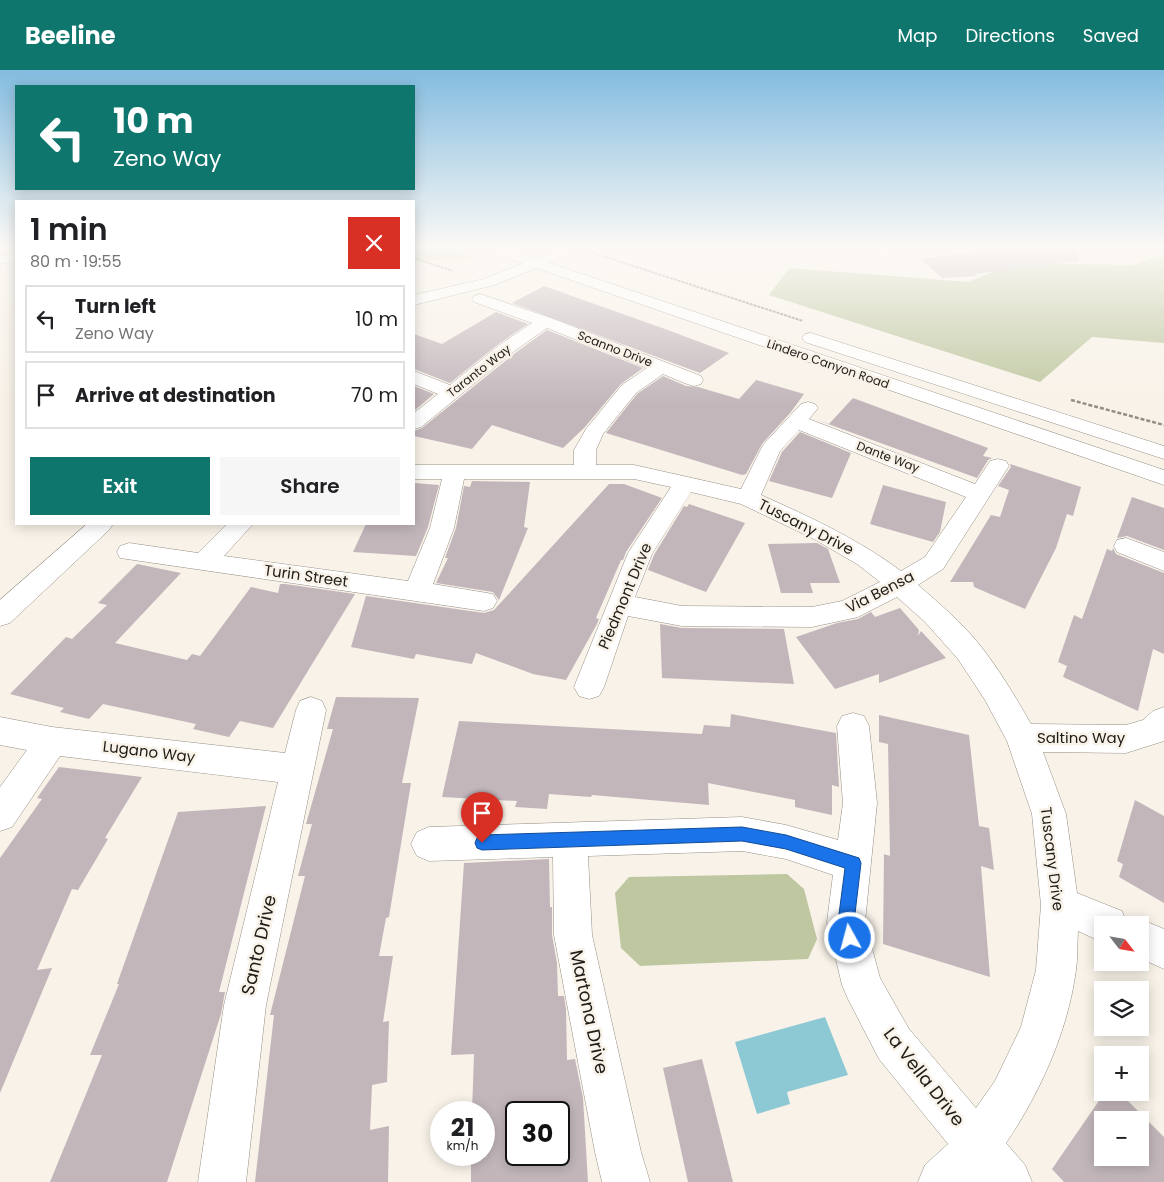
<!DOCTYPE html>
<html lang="en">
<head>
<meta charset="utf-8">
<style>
	:root { --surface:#fff; --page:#f6f6f6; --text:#202124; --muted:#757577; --line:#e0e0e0; --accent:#0f766e }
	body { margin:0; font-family:Poppins,sans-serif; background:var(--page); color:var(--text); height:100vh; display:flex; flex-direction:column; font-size:19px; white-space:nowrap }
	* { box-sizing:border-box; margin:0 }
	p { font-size:16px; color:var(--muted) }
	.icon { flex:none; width:28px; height:28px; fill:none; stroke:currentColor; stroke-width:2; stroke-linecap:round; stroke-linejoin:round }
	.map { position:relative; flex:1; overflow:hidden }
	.details { position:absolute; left:15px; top:130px; width:400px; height:325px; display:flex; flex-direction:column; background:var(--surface); border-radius:0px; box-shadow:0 2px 12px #0003 }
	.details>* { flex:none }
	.guide { position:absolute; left:15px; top:15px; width:400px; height:105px; border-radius:0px; box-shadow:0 2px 12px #0003; background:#0f766e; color:#fff; overflow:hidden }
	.needle { width:32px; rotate:121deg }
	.buttons { position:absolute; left:1094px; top:846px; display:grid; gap:10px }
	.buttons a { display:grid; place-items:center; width:55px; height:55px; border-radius:0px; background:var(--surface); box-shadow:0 2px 12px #0003; font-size:25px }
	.speed { position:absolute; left:430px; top:1031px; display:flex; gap:10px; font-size:25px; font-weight:700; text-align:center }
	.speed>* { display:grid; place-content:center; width:65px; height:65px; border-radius:50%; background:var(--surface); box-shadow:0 2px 12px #0003; line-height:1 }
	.speed small { font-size:12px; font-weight:400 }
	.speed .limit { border:2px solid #111; border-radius:8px; background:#fff; color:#111 }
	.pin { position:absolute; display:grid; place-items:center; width:42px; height:42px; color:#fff; margin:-51px -21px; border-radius:50% 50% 50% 0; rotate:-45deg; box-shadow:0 0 5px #0007 }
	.pin .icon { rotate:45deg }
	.me { position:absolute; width:55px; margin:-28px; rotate:353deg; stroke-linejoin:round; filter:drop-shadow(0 0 4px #0008) }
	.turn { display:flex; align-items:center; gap:18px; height:105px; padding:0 15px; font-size:22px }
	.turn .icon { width:65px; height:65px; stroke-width:2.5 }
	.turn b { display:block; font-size:35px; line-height:42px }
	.round { display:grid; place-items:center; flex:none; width:52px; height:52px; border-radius:0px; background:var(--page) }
	.summary { display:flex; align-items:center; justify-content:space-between; height:85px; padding:0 15px }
	h1 { font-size:30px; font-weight:600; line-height:38px }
	.button { display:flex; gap:10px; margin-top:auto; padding:10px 15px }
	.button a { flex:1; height:58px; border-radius:0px; background:var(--accent); color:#fff; font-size:20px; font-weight:600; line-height:58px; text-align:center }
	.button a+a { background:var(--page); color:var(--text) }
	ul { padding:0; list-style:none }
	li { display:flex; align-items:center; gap:15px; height:68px; margin:0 10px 8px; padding:0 5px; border:2px solid var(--line); border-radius:0px }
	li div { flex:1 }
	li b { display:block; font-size:19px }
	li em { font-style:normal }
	header { display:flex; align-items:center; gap:30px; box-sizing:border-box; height:70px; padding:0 25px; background:var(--accent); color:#fff }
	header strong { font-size:24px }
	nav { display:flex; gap:28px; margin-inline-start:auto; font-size:18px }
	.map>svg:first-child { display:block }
</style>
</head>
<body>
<header>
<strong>Beeline</strong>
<nav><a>Map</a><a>Directions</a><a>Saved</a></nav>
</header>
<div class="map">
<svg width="1164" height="1112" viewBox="0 0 1164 1112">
	<rect width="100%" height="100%" fill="#f8f2e8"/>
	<g fill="#bec7a0">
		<polygon points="414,178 445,178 473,188 414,191"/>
		<polygon points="1164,185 1164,273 1092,267 1040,312 769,225 789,198 969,212 1012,193 1132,195"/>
		<polygon points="787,804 804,819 817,869 808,889 640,896 621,878 615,823 629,807"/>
	</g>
	<polygon fill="#8cc9d4" points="825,947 848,1005 787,1022 790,1034 757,1044 735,972"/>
	<g fill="#c2b6bb" fill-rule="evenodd">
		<polygon points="1010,178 1078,178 1079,191 975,204 977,206 942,208 920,189"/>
		<polygon points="544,216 665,259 729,283 700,303 512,233"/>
		<polygon points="496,242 528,254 500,273 450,313 414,299 414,264 442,274"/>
		<polygon points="547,260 643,298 621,314 585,357 563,378 492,355 472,379 414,366 414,361 422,358 514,284"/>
		<polygon points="663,306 686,316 698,317 739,329 756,310 804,324 791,342 762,374 746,404 742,405 606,363 637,324"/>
		<polygon points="414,316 434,324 414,341"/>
		<polygon points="853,328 988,378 983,386 992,388 988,390 977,408 817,350 829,354"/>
		<polygon points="800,362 851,383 832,428 769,411 782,382"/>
		<polygon points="1010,394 1081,417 1073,446 1067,444 1056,478 1025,539 974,517 973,512 950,512 991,445 1000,447 1009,420 998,416 1011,397"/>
		<polygon points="472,411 530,412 524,457 528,458 499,530 493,522 436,513 448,488 445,488 456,458 464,416 470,417"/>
		<polygon points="414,413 439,415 428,457 416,486 353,482 366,454 414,454"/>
		<polygon points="609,414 624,414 662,428 626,482 623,490 621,490 596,548 599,549 597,554 566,610 533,604 476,583 472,594 416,584 414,589 351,577 366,526 484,543 494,540"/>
		<polygon points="883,415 946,432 940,462 933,472 870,454"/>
		<polygon points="1132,427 1164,438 1164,480 1127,466 1117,468"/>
		<polygon points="689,434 745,453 706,522 648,500 654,485 684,436 687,437"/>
		<polygon points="817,473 828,479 840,513 810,513 813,523 781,523 768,474"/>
		<polygon points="1113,478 1116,484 1164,503 1164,584 1153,579 1138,641 1063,607 1067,596 1058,592 1074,545 1082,549 1107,479 1112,481"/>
		<polygon points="137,494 181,503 115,573 187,590 192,584 200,586 251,517 278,523 280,514 285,514 355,524 273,658 240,651 229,667 193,659 196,654 103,634 89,649 60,642 64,638 10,624 66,567 72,569 107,535 98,533"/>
		<polygon points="900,538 919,560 918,566 921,561 946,588 879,613 879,604 835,619 796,567 837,553 858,549 871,542 875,547"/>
		<polygon points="660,554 682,558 784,559 794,614 662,608"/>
		<polygon points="336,627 419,628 402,713 411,713 389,847 386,848 379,886 393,886 383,952 389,951 387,1012 372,1015 370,1060 389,1056 388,1112 255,1112 274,945 270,945 305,806 298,806 312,754 306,754 333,659 327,659"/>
		<polygon points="731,644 836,663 839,717 832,715 832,745 795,737 795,730 708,713 709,735 592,725 591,727 549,724 547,739 515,737 517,731 442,727 459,651 702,664 704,655 730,657"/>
		<polygon points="879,645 969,665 979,756 989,758 994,800 981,796 990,907 883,874 884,784 890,786 888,674 879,672"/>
		<polygon points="59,697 142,707 105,768 108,769 78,820 72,819 37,900 52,898 0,1023 0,788 42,729 37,728"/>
		<polygon points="1135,730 1164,746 1164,833 1119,807 1123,794 1117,791"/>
		<polygon points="266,736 219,922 225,922 221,944 167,1112 50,1112 102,985 90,985 119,914 117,914 178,742"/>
		<path d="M549 789 550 837H552V865L557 893 558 926H564L566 939 567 990 575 989 583 1028 588 1112H471V1085H484V1042H472L474 984 451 985 464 793ZM516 1042H559V1085H516Z"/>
		<polygon points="702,989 733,1112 688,1112 663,998"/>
		<path d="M1105 1022H1119L1164 1067V1112H1064L1052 1099ZM1102 1050H1140V1088H1102Z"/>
	</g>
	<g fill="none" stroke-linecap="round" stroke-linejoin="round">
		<g stroke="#958f85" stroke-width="1">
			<g id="minor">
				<polygon points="561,178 580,178 578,181 494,215 414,235 414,225 484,209"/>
				<path d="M856 178H932C925 186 862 186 856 178Z"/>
				<polygon points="16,183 16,191 0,194 0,186"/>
				<path d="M480 224 551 248 701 306 703 310 701 314 694 316 687 314 663 304 636 323 603 364 596 380V395H634L741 419 763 375 801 334 808 332 815 334 818 338 809 349 975 414 990 391 998 389 1006 391 1009 396 943 499 918 515C939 533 961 552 979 574 999 599 1015 626 1031 654L1126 655 1143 650 1153 641 1164 637V671L1126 683 1043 682 1066 744 1077 823 1122 841 1127 854 1140 849 1164 859V899L1140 888V855H1102V872L1078 861C1077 874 1078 887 1076 900 1068 961 1040 1023 1006 1073L1025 1095 1032 1112H918L925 1095 948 1074 879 989 848 929 842 915 827 852 833 805 786 789 742 781 588 786 592 865 641 1082 650 1112H602L595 1082 554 865 553 787 429 791 417 786 411 774 417 762 429 757 742 747 786 755 838 770 843 733 837 656 842 646 853 643 864 646 869 656 877 733 865 852 880 908 909 959 976 1038 995 1011 1021 957 1036 900 1041 835 1032 744 1007 671 985 630 958 589 925 552 897 527 858 547 812 557 682 556 628 546 604 617 599 626 589 629 579 626 574 617 628 483 671 417 634 409H464L454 458 433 514 493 524 497 531 493 538 484 541 120 488 117 482 120 476 129 473 198 483 227 454H253L224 486 408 511 430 458 442 409H414V395H574V380L586 359 622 315 647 298 547 258 513 282 421 357 414 359V343L438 324 414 314V301L450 315 501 274 532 253 474 232 472 229 474 226ZM799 360 966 427 925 487 901 501C858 469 810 447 761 425L780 381ZM691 422 741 434 812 468 857 494 880 512 842 531 812 537 682 536 635 527 652 484Z"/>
				<polygon points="87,454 113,454 109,460 10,553 0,556 0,530"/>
				<polygon points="1126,468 1164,482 1164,501 1117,482 1114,476 1117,470"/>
				<polygon points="311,627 322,631 326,640 266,935 246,1112 198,1112 224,935 278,712 60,686 12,757 0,761 0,717 27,680 0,675 0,647 52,657 285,683 296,640 300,631"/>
			</g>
		</g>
		<g stroke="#958f85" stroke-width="1">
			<g id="major">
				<polygon points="485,178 505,178 1164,400 1164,415 487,181"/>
				<polygon points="811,263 1164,376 1164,389 805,272 802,268 805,264"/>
			</g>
		</g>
		<g stroke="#928e86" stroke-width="2" stroke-dasharray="3 1" stroke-linecap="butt">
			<polyline points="590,182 803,251"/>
			<polyline points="414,188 453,201"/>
		</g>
		<polyline stroke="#928e86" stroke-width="2.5" stroke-dasharray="4 2" stroke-linecap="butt" points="1071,330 1164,355"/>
		<use href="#minor" fill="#fff" fill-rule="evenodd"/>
		<use href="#major" fill="#fff" fill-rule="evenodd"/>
	</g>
	<linearGradient id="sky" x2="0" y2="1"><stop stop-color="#83bce0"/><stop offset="0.53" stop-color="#fcf9f5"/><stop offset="1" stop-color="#fcf9f5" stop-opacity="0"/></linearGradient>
	<rect width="1164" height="334" fill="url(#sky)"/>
	<polygon fill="#1a73e8" stroke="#114b97" points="742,757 786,765 859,788 861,793 854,852 858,868 856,874 850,876 845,874 838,852 845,798 786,779 742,771 482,780 477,778 475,773 477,768 482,765"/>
	<g text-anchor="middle" stroke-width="5" stroke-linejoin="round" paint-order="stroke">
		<g font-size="12" fill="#1e1c18" stroke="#f8f2e8">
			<text transform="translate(615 279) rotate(21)" y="4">Scanno Drive</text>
			<text transform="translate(828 294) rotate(19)" y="4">Lindero Canyon Road</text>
			<text transform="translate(479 301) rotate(-38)" y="4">Taranto Way</text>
			<text transform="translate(888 387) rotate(21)" y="4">Dante Way</text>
		</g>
		<g font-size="15" fill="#1e1c18" stroke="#f8f2e8">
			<text transform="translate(806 457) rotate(27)" y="5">Tuscany Drive</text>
			<text transform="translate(306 506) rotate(8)" y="5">Turin Street</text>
			<text transform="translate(880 522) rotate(-27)" y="5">Via Bensa</text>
			<text transform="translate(625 526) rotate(-67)" y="5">Piedmont Drive</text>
			<text x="1081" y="673">Saltino Way</text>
			<text transform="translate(149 682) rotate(7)" y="5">Lugano Way</text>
			<text transform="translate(1052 789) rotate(83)" y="5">Tuscany Drive</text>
		</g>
		<g font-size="18" fill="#1e1c18" stroke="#f8f2e8">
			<text transform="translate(259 875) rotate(-77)" y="6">Santo Drive</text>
			<text transform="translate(589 942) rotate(78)" y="6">Martona Drive</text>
			<text transform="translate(924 1007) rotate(52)" y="6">La Vella Drive</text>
		</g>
	</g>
</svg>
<div class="buttons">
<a><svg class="needle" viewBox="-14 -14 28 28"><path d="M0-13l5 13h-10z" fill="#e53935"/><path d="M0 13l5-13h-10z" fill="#757577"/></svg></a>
<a><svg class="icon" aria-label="layers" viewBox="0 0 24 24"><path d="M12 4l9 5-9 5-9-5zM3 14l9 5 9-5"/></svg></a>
<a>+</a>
<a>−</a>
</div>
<div class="speed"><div>21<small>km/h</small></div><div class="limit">30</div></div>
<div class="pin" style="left:482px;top:773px;background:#d93025"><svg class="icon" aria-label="arrive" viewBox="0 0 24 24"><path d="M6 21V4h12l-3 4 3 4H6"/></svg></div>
<svg class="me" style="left:850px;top:868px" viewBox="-20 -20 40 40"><circle r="17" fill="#1a73e8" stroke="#fff" stroke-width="3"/><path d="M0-11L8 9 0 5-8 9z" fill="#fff"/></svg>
<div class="guide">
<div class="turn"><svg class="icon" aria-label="left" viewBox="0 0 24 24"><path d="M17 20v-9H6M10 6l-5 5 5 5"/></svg><div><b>10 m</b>Zeno Way</div></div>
</div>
<section class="details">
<div class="summary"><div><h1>1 min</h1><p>80 m · 19:55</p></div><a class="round" style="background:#d93025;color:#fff"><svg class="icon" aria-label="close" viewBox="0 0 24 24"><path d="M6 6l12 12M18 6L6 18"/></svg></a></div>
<ul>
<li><svg class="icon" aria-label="left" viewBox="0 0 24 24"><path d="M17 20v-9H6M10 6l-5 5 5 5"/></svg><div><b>Turn left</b><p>Zeno Way</p></div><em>10 m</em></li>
<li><svg class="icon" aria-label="arrive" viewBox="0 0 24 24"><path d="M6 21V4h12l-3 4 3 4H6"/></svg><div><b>Arrive at destination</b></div><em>70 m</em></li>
</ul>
<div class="button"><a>Exit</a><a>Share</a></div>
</section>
</div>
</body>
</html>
